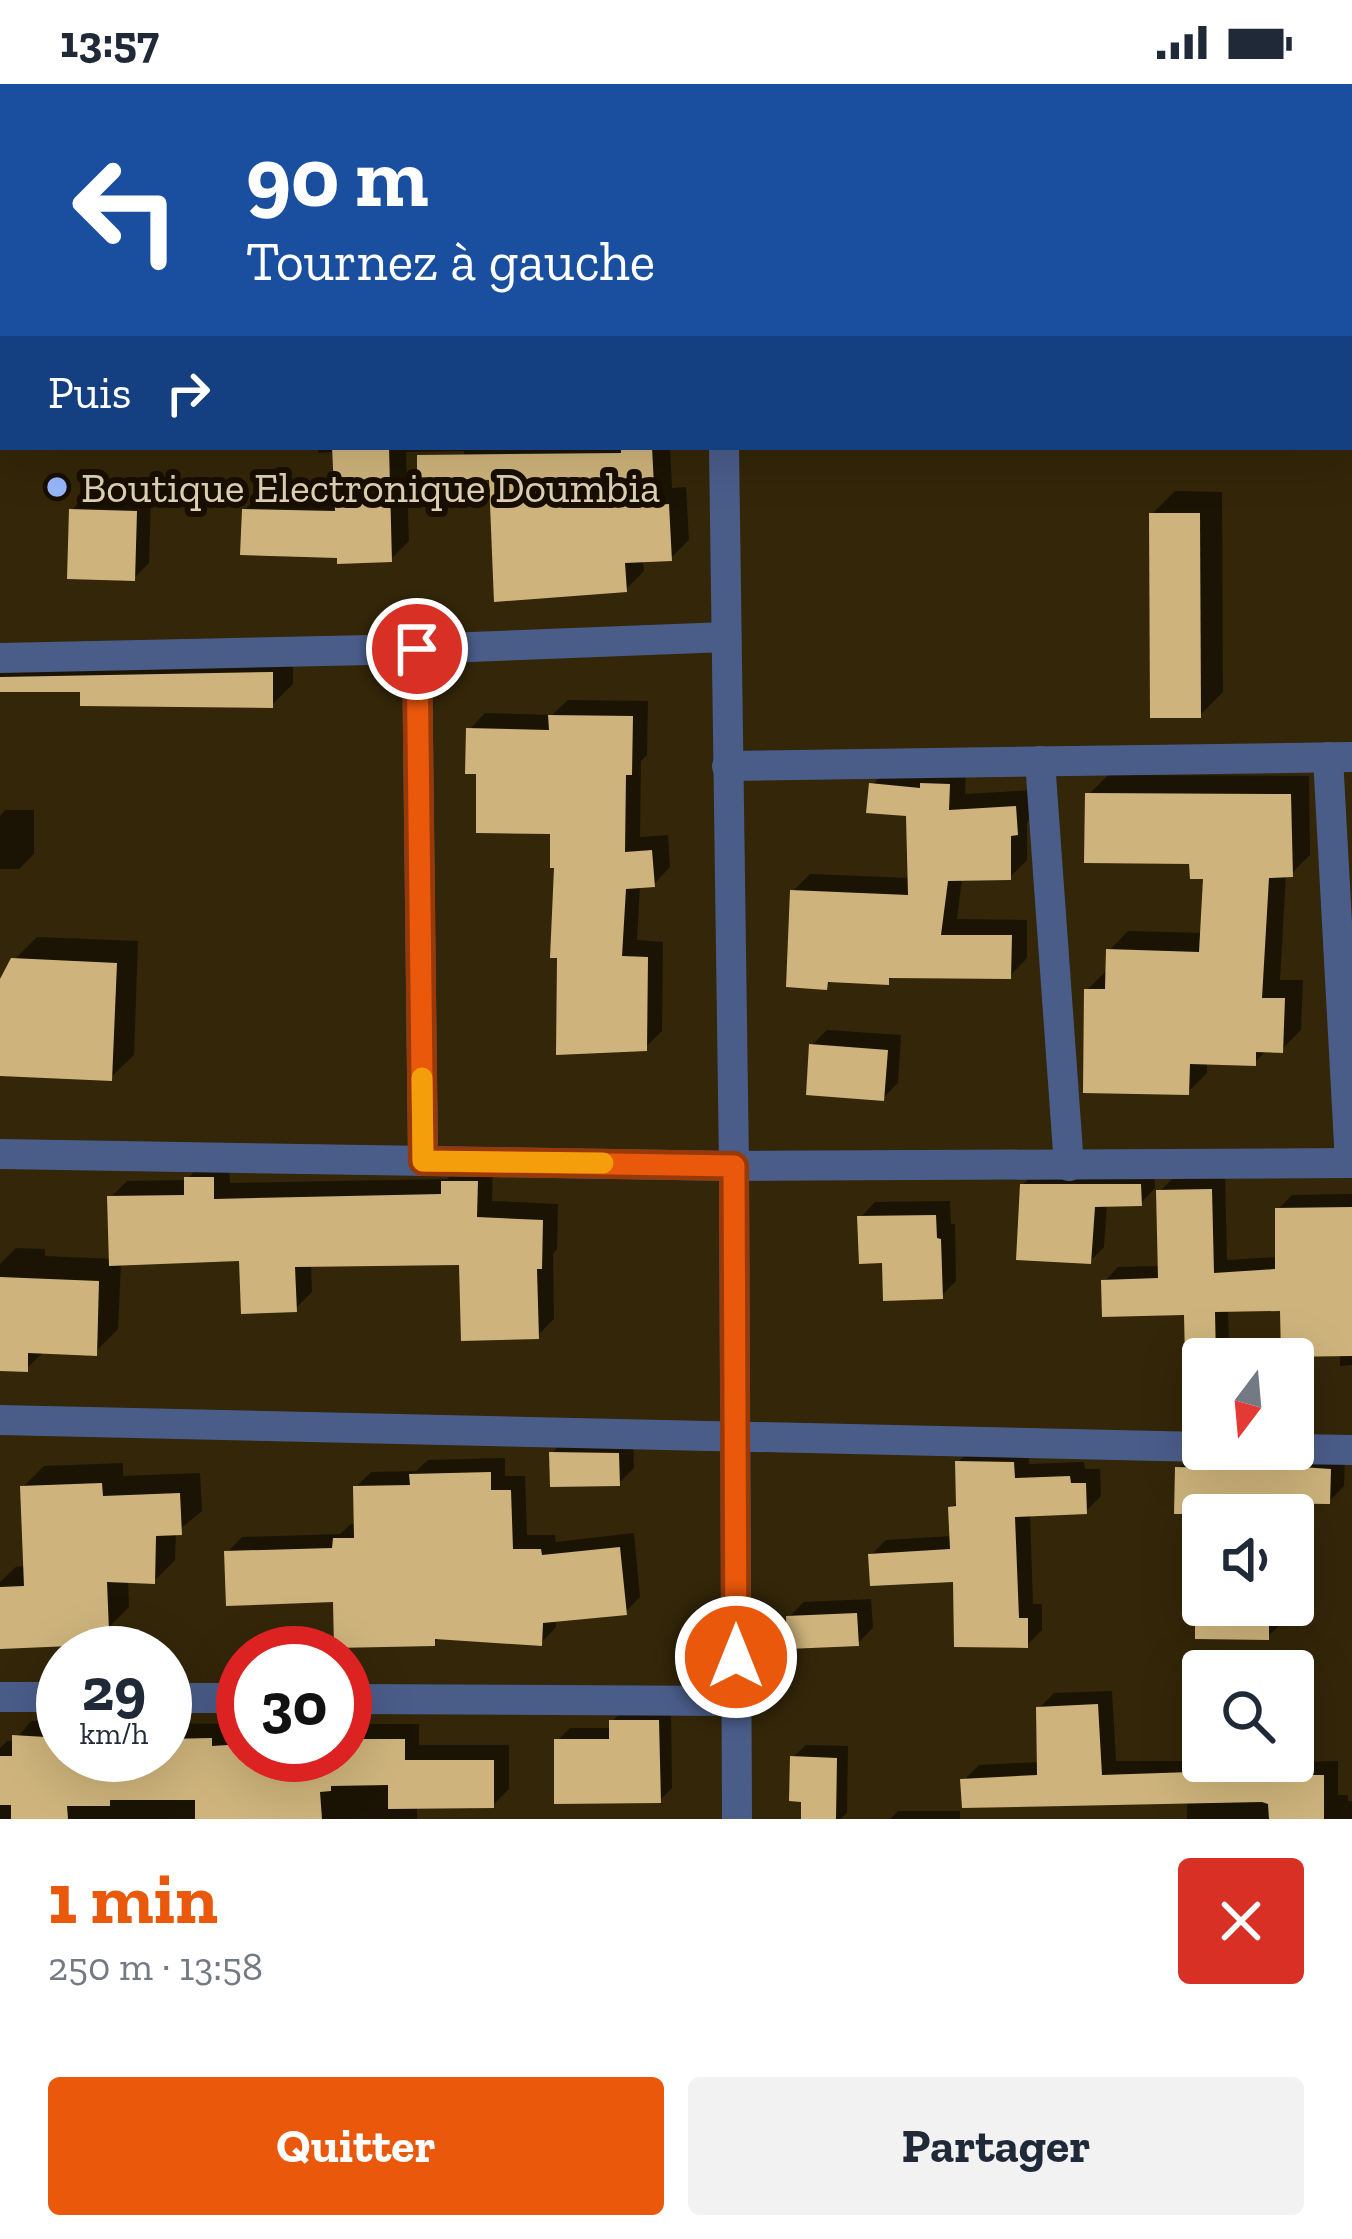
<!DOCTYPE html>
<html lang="fr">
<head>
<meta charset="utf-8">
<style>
	:root { --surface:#fff; --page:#f2f2f3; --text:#1f2937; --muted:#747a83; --accent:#ea580c }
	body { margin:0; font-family:"Zilla Slab",serif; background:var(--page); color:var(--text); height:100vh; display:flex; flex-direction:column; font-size:45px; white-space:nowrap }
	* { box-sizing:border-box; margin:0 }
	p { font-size:39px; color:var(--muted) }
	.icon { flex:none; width:66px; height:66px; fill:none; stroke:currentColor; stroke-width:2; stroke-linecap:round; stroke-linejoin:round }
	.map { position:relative; height:1735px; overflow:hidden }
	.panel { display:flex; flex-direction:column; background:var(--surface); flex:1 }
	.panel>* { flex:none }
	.hud { position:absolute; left:0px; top:0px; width:1353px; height:366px; box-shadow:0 12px 48px #0002; background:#1a4fa0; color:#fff; overflow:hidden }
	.needle { width:78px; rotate:196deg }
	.fabs { position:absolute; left:1182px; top:1254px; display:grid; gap:24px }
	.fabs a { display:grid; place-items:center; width:132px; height:132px; border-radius:12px; background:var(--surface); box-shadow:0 12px 48px #0002; font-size:60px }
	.speed { position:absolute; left:36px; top:1542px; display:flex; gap:24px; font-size:60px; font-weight:700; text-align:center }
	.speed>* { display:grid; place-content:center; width:156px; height:156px; border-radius:50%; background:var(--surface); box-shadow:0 12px 48px #0002; line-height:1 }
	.speed small { font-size:30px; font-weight:400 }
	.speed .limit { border:18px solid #d22; background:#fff; color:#111 }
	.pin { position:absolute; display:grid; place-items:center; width:102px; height:102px; color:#fff; margin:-51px; border:6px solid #fff; border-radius:50%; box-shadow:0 3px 12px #0007 }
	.me { position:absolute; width:132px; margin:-66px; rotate:0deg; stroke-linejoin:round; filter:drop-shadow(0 0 9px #0008) }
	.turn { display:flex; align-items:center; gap:42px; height:252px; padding:0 48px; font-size:54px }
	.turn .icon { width:156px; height:156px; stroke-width:2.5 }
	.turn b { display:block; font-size:84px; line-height:102px }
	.then { display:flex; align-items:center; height:114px; padding:0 48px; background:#0003; gap:24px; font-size:45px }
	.round { display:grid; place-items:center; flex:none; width:126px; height:126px; border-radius:12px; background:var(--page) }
	.summary { display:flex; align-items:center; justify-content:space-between; height:204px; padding:0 48px }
	h1 { font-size:72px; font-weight:700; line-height:90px; color:var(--accent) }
	.cta { display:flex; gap:24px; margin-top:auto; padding:24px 48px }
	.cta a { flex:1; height:138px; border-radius:12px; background:var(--accent); color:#fff; font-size:48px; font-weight:700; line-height:138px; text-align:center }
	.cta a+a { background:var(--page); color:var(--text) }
	.status { display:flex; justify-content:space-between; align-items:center; height:84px; padding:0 60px; background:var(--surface); direction:ltr }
	.status svg { height:33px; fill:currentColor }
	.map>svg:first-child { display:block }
</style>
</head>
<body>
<div class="status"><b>13:57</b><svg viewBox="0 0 49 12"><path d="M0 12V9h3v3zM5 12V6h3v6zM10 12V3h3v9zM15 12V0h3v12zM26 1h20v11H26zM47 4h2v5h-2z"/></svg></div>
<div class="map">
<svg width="1352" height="1735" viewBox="0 0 1352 1735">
	<rect width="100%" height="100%" fill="#332609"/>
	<g fill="#0007">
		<polygon points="1,0 178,0 3,3 1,14"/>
		<polygon points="476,0 476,3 343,1 343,0"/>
		<polygon points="3,58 3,139 0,138"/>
		<polygon points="318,363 670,363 672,404 686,403 689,456 671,474 643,475 644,487 626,505 492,393 463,392 464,367 406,368 409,457 391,475 340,471 244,426 263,408 337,410 336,368 318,369"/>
		<polygon points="1175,407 1222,408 1223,608 1200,631 1152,430"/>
		<polygon points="87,411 151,413 149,479 134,494 72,426"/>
		<polygon points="0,566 293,568 293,600 272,621 83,605 0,605"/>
		<polygon points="568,616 648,617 647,671 641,677 640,753 668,751 670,783 654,800 640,801 637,856 663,858 662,947 645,964 557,781 553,747 479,687 469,646 485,629 552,631"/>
		<polygon points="889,684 966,684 965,710 1033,706 1034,731 1027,738 1027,776 1010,793 962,794 957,835 1027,836 1027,874 1010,892 894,891 887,898 833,895 826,903 793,807 810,790 911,794 909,729 872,701"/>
		<polygon points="1108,691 1309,692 1310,771 1291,790 1286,790 1280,896 1303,896 1301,946 1282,965 1268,965 1254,979 1207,977 1207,989 1188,1008 1087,906 1106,887 1109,867 1128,847 1203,849 1206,792 1192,777 1088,711"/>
		<polygon points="5,726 34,726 34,770 19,785 0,785 0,732"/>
		<polygon points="37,853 138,857 134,971 110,994 0,989 0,901 14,876"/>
		<polygon points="827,946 901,951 898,999 883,1014 812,961"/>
		<polygon points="203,1077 229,1078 230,1099 447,1095 461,1081 493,1082 492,1117 558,1120 557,1165 553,1170 554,1235 537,1252 462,1178 311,1179 312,1208 295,1225 242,1173 121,1179 118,1245 95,1268 45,1267 26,1285 0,1284 0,1180 16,1164 45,1165 45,1172 112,1175 110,1114 127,1097 187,1096"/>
		<polygon points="1037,1087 1154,1087 1155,1104 1141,1119 1107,1120 1104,1163 1090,1177 1022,1101"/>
		<polygon points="1225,1092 1227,1176 1278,1173 1278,1125 1292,1111 1352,1110 1352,1281 1340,1282 1340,1269 1283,1224 1228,1225 1229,1258 1215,1273 1186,1228 1104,1198 1118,1183 1161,1182 1159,1108 1174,1093"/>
		<polygon points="950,1117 951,1140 955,1140 956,1197 941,1212 860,1134 875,1118"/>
		<polygon points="567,1354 633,1355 634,1384 619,1399 552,1369"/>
		<polygon points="973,1363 1028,1364 1029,1380 1084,1378 1085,1385 1100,1385 1101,1412 1086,1427 1030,1429 1033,1520 1042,1520 1042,1546 1027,1561 956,1495 871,1471 886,1456 952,1452 951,1424 959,1416 958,1378"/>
		<polygon points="1272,1367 1345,1371 1344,1402 1329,1417 1263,1416 1263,1431 1203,1431 1203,1521 1283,1521 1283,1538 1267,1553 1198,1552 1198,1510 1187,1510 1189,1427 1178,1385 1193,1370 1268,1371"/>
		<polygon points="505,1374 505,1392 525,1392 527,1451 555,1451 556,1458 634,1449 640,1513 625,1528 556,1535 556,1543 541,1559 441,1552 434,1559 227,1469 242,1453 340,1450 351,1440 357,1440 356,1403 371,1388 416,1387 428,1376"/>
		<polygon points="123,1379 123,1392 200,1389 202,1427 176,1448 175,1476 154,1497 128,1496 129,1523 94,1558 0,1562 0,1498 16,1483 26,1482 23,1403 44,1382"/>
		<polygon points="871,1515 873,1544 858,1559 789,1533 804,1518"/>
		<polygon points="1112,1607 1116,1677 1293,1677 1294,1672 1294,1678 1338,1677 1338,1711 1348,1711 1348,1717 1352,1717 1352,1735 1187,1735 1187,1717 964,1696 979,1681 1040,1678 1039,1624 1054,1609"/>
		<polygon points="625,1625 671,1625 672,1704 660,1716 557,1657 570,1644 612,1644 612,1637"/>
		<polygon points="31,1637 63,1637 63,1671 165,1671 165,1639 226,1640 226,1648 243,1646 243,1671 345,1671 345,1640 419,1640 419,1661 509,1661 509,1705 493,1721 417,1722 417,1735 0,1735 0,1664 7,1657 15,1657"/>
		<polygon points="806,1661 848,1662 847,1729 840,1735 804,1735 793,1673"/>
		<polygon points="898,1727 960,1727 960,1735 890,1735"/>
	</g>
	<g fill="#ceb47c">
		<polygon points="332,363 389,363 392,478 337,480 337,474 240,471 242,425 335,427"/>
		<polygon points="621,363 652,363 655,421 669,420 672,477 625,479 627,508 494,518 489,396 417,393 417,371 621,369"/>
		<polygon points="69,425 137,427 135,497 67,495"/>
		<polygon points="1149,429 1200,429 1201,634 1150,634"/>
		<polygon points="273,588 273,624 80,622 80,608 0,608 0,593"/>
		<polygon points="548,631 633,632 632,691 626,691 625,768 652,766 655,803 626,805 622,872 648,873 647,967 556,971 557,874 550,874 554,784 550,784 550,750 476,749 476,690 465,690 466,644 549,646"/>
		<polygon points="869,699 920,704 920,699 950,700 949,726 1016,722 1018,751 1011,752 1011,796 948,797 941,851 1012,851 1011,895 889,894 889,901 828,898 827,906 786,903 790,806 908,811 906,732 866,729"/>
		<polygon points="1085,709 1291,710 1293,793 1269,794 1262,914 1285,914 1283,969 1256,968 1256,982 1190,980 1189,1011 1083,1009 1084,905 1105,905 1106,865 1199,868 1203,795 1190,795 1189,780 1084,779"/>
		<polygon points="11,874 117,879 112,997 0,992 0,895"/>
		<polygon points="809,960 888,966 884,1017 806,1011"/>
		<polygon points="184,1093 214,1093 214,1115 441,1110 441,1097 478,1097 477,1133 543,1136 542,1185 537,1185 539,1255 461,1257 459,1181 295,1183 297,1228 241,1230 239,1177 109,1182 107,1112 184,1111"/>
		<polygon points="1020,1100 1141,1100 1142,1122 1095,1123 1091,1180 1016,1176"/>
		<polygon points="1212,1105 1214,1189 1275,1185 1275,1124 1352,1123 1352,1272 1281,1273 1280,1227 1215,1228 1216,1275 1185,1275 1184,1231 1102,1233 1101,1196 1158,1194 1156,1106"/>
		<polygon points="936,1131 937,1154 941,1155 943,1215 883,1217 882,1179 859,1180 857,1132"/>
		<polygon points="0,1193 99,1197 97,1272 28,1269 28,1288 0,1287"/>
		<polygon points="549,1368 619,1369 620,1402 550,1403"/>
		<polygon points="955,1377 1014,1378 1015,1394 1070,1392 1071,1399 1086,1399 1087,1430 1015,1433 1019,1534 1028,1534 1028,1564 954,1563 953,1498 870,1502 868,1470 950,1465 948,1423 956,1422"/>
		<polygon points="1254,1380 1331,1385 1330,1420 1238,1419 1238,1430 1174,1430 1175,1383 1254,1385"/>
		<polygon points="491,1388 491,1406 511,1406 513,1465 541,1465 542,1471 620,1463 627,1531 543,1539 542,1562 435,1555 435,1562 334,1564 333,1518 226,1522 224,1467 332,1464 333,1454 354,1454 353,1402 410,1401 409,1390"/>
		<polygon points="102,1399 103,1412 180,1409 182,1451 156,1452 155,1500 107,1498 109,1547 95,1548 95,1561 0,1565 0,1503 24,1502 20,1402"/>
		<polygon points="1195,1523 1269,1524 1269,1556 1195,1555"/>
		<polygon points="857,1529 859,1562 787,1565 786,1532"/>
		<polygon points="1098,1620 1102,1691 1280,1685 1281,1691 1324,1691 1324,1735 1269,1735 1268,1720 1262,1718 962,1724 960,1695 1037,1691 1036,1623"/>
		<polygon points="609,1636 659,1636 661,1719 554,1720 554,1655 609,1655"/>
		<polygon points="12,1651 63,1654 63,1671 165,1671 165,1655 212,1654 212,1662 243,1660 243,1671 345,1671 345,1655 405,1655 405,1676 494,1676 494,1724 388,1725 388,1701 331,1702 331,1707 320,1708 322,1735 195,1735 195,1716 110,1716 110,1722 67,1722 68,1735 11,1735 11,1721 0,1721 0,1672 12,1672"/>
		<polygon points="790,1672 837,1674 836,1735 801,1735 801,1718 789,1717"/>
	</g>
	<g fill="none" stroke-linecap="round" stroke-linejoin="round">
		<g stroke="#4a5d89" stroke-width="30">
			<polyline points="722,0 722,3"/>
			<polyline points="858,3 861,0"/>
			<polyline points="724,363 734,1082 737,1735"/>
			<polyline points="0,574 417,565"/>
			<polyline points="1328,673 1350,1079"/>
			<polyline points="1040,677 1069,1082"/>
			<polyline points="727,682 1352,673"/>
			<polyline points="0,1070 734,1082 1352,1079"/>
			<polyline points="423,1077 417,565 726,553"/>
			<polyline points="0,1336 1203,1363"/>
			<polyline points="1293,1365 1352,1366"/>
			<polyline points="0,1613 63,1613"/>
			<polyline points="165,1614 243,1614"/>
			<polyline points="345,1615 736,1617"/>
		</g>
		<g stroke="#6a8feb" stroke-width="30">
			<polyline points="1350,177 1352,177"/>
			<polyline points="0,188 3,188"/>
			<polyline points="1350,248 1352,248"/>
			<polyline points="0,255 3,255"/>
		</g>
	</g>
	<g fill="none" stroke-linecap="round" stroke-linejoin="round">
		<g stroke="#983908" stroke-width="30">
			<polyline id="route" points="417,565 423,1077 734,1082 736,1573"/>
		</g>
		<use href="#route" stroke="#ea580c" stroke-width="21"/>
		<polyline stroke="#f59e0b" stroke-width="21" points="422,994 423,1077 603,1079"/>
	</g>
	<circle fill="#97b6fd" stroke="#190f00" stroke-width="4.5" cx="57" cy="403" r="12"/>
	<g text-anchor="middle" stroke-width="12" stroke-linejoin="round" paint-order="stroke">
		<g font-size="42" fill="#ded1b5" stroke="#190f00" text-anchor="start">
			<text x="81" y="418">Boutique Electronique Doumbia</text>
		</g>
	</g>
</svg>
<div class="fabs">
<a><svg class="needle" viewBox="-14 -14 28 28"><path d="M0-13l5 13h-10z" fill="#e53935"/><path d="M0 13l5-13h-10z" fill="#747a83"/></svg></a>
<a><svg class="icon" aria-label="sound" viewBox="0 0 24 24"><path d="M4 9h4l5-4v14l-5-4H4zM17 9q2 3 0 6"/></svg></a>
<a><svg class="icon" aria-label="search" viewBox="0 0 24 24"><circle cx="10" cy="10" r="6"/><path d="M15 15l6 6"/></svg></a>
</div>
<div class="speed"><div>29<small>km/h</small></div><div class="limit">30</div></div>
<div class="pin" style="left:417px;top:565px;background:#d93025"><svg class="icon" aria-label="arrive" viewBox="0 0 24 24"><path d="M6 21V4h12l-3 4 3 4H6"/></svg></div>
<svg class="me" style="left:736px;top:1573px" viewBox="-20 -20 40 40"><circle r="17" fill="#ea580c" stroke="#fff" stroke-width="3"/><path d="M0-11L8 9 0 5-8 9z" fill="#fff"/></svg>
<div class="hud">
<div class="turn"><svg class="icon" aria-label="left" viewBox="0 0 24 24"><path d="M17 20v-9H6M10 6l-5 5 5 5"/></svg><div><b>90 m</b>Tournez à gauche</div></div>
<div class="then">Puis<svg class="icon" aria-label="right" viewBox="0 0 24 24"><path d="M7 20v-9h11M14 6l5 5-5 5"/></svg></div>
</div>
</div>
<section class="panel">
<div class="summary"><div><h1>1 min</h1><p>250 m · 13:58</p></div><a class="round" style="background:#d93025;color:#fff"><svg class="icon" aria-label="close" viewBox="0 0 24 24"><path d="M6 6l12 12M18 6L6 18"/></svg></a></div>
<div class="cta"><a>Quitter</a><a>Partager</a></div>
</section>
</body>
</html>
